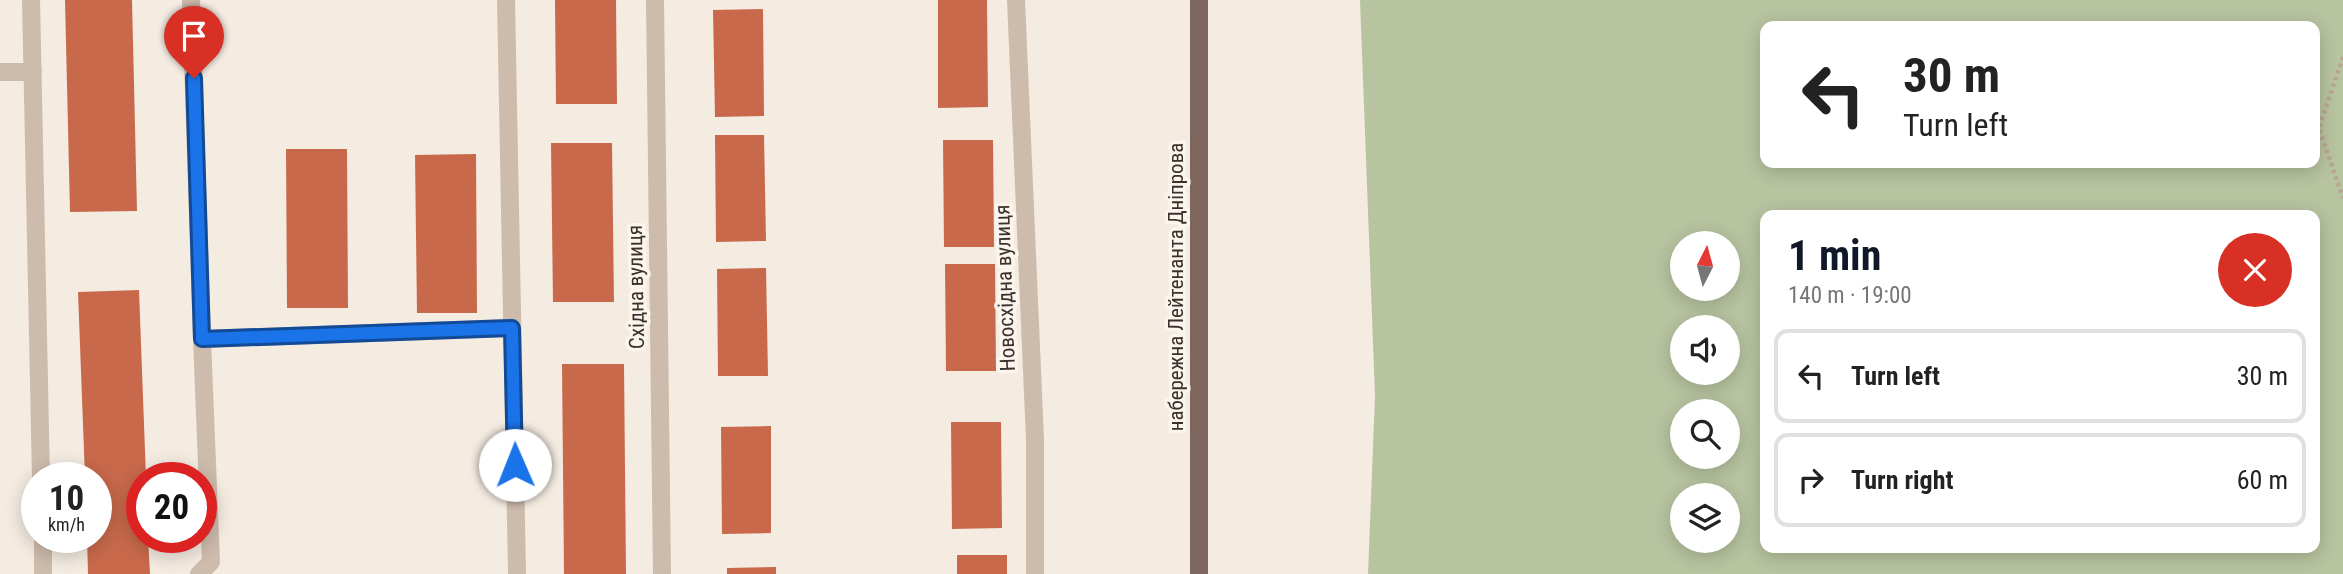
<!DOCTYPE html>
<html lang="en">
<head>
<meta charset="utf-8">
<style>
	:root { --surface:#fff; --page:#f6f6f6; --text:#222; --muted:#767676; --line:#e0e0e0; --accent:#111827 }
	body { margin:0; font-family:"Roboto Condensed",sans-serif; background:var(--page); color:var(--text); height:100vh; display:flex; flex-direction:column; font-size:26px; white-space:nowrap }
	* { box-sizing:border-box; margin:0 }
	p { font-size:23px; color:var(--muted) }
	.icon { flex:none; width:38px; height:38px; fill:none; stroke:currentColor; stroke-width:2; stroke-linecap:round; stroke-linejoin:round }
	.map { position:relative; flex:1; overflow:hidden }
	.details { position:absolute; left:1760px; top:210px; width:560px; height:343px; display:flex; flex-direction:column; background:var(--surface); border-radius:14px; box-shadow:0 4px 18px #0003 }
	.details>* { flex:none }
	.top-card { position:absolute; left:1760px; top:21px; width:560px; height:147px; border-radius:14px; box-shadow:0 4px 18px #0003; background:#fff; color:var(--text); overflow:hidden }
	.needle { width:46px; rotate:6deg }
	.buttons { position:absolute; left:1670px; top:231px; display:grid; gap:14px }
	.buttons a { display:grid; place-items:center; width:70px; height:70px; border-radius:50%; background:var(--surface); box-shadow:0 4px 18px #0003; font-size:35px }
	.speed { position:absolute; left:21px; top:462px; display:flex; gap:14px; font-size:35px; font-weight:700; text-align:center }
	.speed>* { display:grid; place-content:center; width:91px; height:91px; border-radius:50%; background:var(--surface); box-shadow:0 4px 18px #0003; line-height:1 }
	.speed small { font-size:18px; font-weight:400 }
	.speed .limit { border:10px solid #d22; background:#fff; color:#111 }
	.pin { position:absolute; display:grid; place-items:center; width:60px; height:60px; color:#fff; margin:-72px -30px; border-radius:50% 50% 50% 0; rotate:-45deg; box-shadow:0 0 7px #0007 }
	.pin .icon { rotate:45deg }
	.me { position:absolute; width:77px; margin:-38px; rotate:359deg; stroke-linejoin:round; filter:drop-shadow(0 0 5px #0008) }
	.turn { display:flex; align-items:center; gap:24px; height:147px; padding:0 28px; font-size:32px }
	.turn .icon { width:91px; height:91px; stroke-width:2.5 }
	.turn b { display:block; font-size:49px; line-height:60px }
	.round { display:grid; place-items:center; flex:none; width:74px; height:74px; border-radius:37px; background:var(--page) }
	.head { display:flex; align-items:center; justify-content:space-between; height:119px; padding:0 28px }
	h1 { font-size:42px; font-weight:700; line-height:52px; color:var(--accent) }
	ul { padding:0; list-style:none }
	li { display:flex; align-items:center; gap:21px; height:94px; margin:0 14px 10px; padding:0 14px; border:4px solid var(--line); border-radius:14px }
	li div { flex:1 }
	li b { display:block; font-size:26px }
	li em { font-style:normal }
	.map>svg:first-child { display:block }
</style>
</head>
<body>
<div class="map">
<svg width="2343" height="574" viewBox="0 0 2343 574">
	<rect width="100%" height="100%" fill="#f4ebe1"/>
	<path fill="#b8c4a0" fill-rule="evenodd" d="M1360 0H2343V574H1368L1375 396ZM1766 26H2315V163H1766ZM1766 215H2315V548H1766ZM1682 243H1727V289H1682ZM1682 327H1727V373H1682ZM1682 411H1727V457H1682ZM1682 495H1727V541H1682Z"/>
	<g fill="#c8694b">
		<polygon points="65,0 132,0 137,211 70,212"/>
		<polygon points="555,0 616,0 617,104 556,104"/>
		<polygon points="938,0 987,0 988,107 938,108"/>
		<polygon points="763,9 764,116 715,117 713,10"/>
		<polygon points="715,135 764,135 766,241 716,242"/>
		<polygon points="943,140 993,140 994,247 944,247"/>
		<polygon points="551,143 612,143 614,302 553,302"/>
		<polygon points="286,149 347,149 348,308 287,308"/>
		<polygon points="476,154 477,313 417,313 415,155"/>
		<polygon points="945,264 995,264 996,371 946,371"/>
		<polygon points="766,268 768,376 718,376 717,269"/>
		<polygon points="139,290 146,478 142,478 142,537 148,537 150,574 88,574 87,537 96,537 96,478 85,478 78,292"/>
		<polygon points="562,364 624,364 626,574 564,574"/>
		<polygon points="951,422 1001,422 1002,528 952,529"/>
		<polygon points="771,426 771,533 722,534 721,427"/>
		<rect x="957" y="555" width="50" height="19"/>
		<polygon points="776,567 776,574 727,574 727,568"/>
	</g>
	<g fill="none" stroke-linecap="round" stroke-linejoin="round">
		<polyline stroke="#b9a596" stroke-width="4.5" stroke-dasharray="3.5 3.5" stroke-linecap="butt" points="2343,57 2319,128 2343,198"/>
		<g stroke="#cdbbac" stroke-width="18">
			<polyline points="31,0 41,478"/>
			<polyline points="191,0 202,339 512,328"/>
			<polyline points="506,0 517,574"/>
			<polyline points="655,0 662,574"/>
			<polyline points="1016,0 1035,440 1035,574"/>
			<polyline points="0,72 33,72"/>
			<polyline points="43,537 43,574"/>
			<polyline points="199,574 211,562 202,339"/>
		</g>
		<polyline stroke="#7d675c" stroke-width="18" points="1199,0 1199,574"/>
	</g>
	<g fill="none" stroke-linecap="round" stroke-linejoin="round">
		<g stroke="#114b97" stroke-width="18">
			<polyline id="route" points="194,78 202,339 512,328 515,465"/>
		</g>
		<use href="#route" stroke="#1a73e8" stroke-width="12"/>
	</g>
	<g text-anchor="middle" stroke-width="7" stroke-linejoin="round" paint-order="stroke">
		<g font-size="21" fill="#3b302b" stroke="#fbf5ee">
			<text transform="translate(636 287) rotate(-91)" y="7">Східна вулиця</text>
			<text transform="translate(1176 287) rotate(-90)" y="7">набережна Лейтенанта Дніпрова</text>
			<text transform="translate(1005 288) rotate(-92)" y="7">Новосхідна вулиця</text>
		</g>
	</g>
</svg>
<div class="buttons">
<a><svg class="needle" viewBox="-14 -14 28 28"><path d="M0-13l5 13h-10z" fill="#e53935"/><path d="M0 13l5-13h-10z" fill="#767676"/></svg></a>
<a><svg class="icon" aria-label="sound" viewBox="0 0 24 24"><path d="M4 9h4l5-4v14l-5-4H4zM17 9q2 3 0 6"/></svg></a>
<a><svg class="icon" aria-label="search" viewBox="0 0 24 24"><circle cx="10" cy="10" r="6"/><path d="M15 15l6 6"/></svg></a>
<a><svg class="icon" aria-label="layers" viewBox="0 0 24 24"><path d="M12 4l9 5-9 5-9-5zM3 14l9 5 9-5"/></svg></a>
</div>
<div class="speed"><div>10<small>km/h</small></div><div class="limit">20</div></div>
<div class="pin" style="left:194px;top:78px;background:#d93025"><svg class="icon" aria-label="arrive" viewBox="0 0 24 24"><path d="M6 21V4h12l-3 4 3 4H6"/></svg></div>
<svg class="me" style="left:515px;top:465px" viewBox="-20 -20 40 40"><circle r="19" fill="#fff"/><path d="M0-13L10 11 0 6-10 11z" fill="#1a73e8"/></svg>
<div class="top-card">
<div class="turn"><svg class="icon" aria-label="left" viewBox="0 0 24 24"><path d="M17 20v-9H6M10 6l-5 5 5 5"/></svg><div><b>30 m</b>Turn left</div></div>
</div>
<section class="details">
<div class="head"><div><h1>1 min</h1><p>140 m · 19:00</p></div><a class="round" style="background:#d93025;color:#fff"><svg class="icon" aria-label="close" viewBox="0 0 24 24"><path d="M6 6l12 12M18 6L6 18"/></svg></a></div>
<ul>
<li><svg class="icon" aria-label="left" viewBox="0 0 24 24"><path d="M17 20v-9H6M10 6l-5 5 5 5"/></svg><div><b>Turn left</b></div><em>30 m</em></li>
<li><svg class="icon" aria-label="right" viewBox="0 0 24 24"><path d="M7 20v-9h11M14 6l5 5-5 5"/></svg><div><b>Turn right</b></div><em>60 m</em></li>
</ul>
</section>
</div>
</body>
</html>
